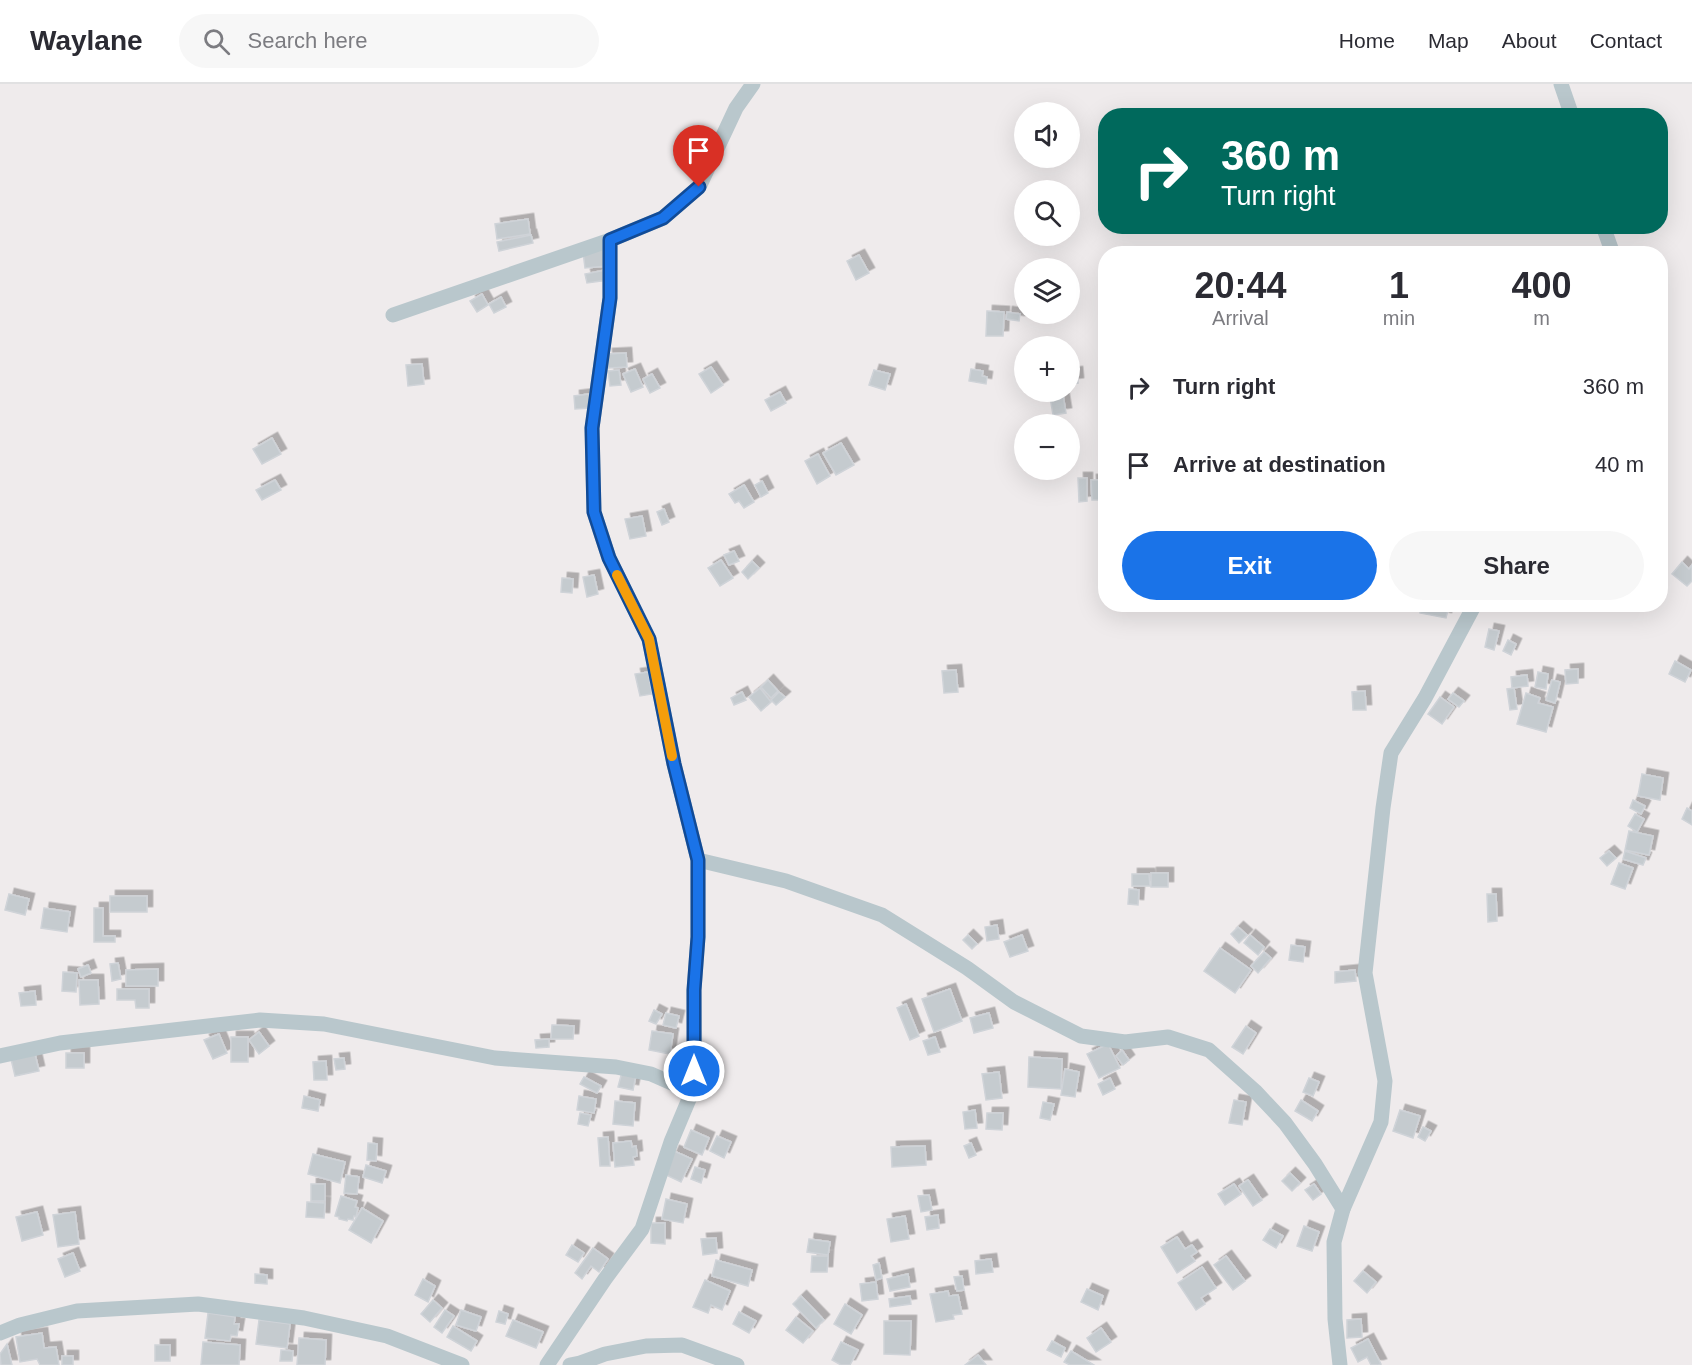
<!DOCTYPE html>
<html lang="en">
<head>
<meta charset="utf-8">
<style>
	:root { --surface:#fff; --page:#f7f7f7; --text:#2b2b33; --muted:#7c7c81; --line:#e1e1e2; --accent:#1a73e8 }
	body { margin:0; font-family:Arial,sans-serif; background:var(--page); color:var(--text); height:100vh; display:flex; flex-direction:column; font-size:22px; white-space:nowrap }
	* { box-sizing:border-box; margin:0 }
	p { font-size:20px; color:var(--muted) }
	.icon { flex:none; width:33px; height:33px; fill:none; stroke:currentColor; stroke-width:2; stroke-linecap:round; stroke-linejoin:round }
	.map { position:relative; flex:1; overflow:hidden }
	.panel { position:absolute; left:1098px; top:162px; width:570px; height:366px; display:flex; flex-direction:column; background:var(--surface); border-radius:24px; box-shadow:0 6px 24px #0002 }
	.panel>* { flex:none }
	.banner { position:absolute; left:1098px; top:24px; width:570px; height:126px; border-radius:24px; box-shadow:0 6px 24px #0002; background:#00695c; color:#fff; overflow:hidden }
	.fabs { position:absolute; left:1014px; top:18px; display:grid; gap:12px }
	.fabs a { display:grid; place-items:center; width:66px; height:66px; border-radius:50%; background:var(--surface); box-shadow:0 6px 24px #0002; font-size:30px }
	.pin { position:absolute; display:grid; place-items:center; width:51px; height:51px; color:#fff; margin:-62px -26px; border-radius:50% 50% 50% 0; rotate:-45deg; box-shadow:0 0 6px #0007 }
	.pin .icon { rotate:45deg }
	.me { position:absolute; width:66px; margin:-33px; rotate:0deg; stroke-linejoin:round; filter:drop-shadow(0 0 4px #0008) }
	.turn { display:flex; align-items:center; gap:21px; height:126px; padding:0 24px; font-size:27px }
	.turn .icon { width:78px; height:78px; stroke-width:2.5 }
	.turn b { display:block; font-size:42px; line-height:51px }
	.eta { display:flex; justify-content:space-evenly; align-items:center; height:102px; text-align:center }
	.eta b { font-size:36px; font-weight:600; line-height:42px }
	.button { display:flex; gap:12px; margin-top:auto; padding:12px 24px }
	.button a { flex:1; height:69px; border-radius:36px; background:var(--accent); color:#fff; font-size:24px; font-weight:600; line-height:69px; text-align:center }
	.button a+a { background:var(--page); color:var(--text) }
	ul { padding:0; list-style:none }
	li { display:flex; align-items:center; gap:18px; height:78px; padding:0 24px }
	li div { flex:1 }
	li b { display:block; font-size:22px }
	li em { font-style:normal }
	header { display:flex; align-items:center; gap:36px; box-sizing:border-box; height:84px; padding:0 30px; background:var(--surface); border-bottom:2px solid var(--line) }
	header strong { font-size:28px }
	nav { display:flex; gap:33px; margin-inline-start:auto; font-size:21px }
	.search { width:420px; height:54px; background:var(--page); display:flex; align-items:center; gap:15px; box-sizing:border-box; padding:0 21px; border-radius:33px; color:var(--muted); font-size:22px }
	.map>svg:first-child { display:block }
</style>
</head>
<body>
<header>
<strong>Waylane</strong>
<div class="search"><svg class="icon" aria-label="search" viewBox="0 0 24 24"><circle cx="10" cy="10" r="6"/><path d="M15 15l6 6"/></svg>Search here</div>
<nav><a>Home</a><a>Map</a><a>About</a><a>Contact</a></nav>
</header>
<div class="map">
<svg width="1692" height="1281" viewBox="0 0 1692 1281">
	<defs>
		<filter id="shadow"><feDropShadow dx="5.5" dy="-5.5" stdDeviation="0" flood-color="#0004"/></filter>
	</defs>
	<rect width="100%" height="100%" fill="#efebec"/>
	<g fill="#c5cbcf" stroke="#cfd3d8" stroke-width="1.5" filter="url(#shadow)">
		<polygon points="528,135 530,150 497,155 495,140"/>
		<polygon points="531,151 533,159 499,167 497,158"/>
		<polygon points="605,165 607,182 585,184 583,168"/>
		<polygon points="859,171 869,189 856,196 847,177"/>
		<polygon points="606,186 608,196 587,199 585,190"/>
		<polygon points="482,210 488,221 477,228 470,217"/>
		<polygon points="501,213 506,223 494,229 489,220"/>
		<polygon points="987,227 1004,228 1003,252 986,252"/>
		<polygon points="1007,228 1020,230 1019,237 1006,235"/>
		<polygon points="626,269 627,283 608,284 607,270"/>
		<polygon points="422,280 424,300 408,302 406,281"/>
		<polygon points="711,283 723,301 711,309 699,290"/>
		<polygon points="635,285 643,303 631,308 623,290"/>
		<polygon points="971,285 983,287 982,292 987,293 986,300 969,297"/>
		<polygon points="619,286 621,301 610,302 608,287"/>
		<polygon points="874,286 890,290 885,306 869,301"/>
		<polygon points="1077,288 1078,299 1070,300 1070,289"/>
		<polygon points="652,290 660,304 650,309 643,295"/>
		<polygon points="780,308 786,319 771,327 765,316"/>
		<polygon points="589,310 590,324 575,325 574,312"/>
		<polygon points="1063,311 1066,329 1053,331 1050,313"/>
		<polygon points="272,354 281,370 262,380 253,365"/>
		<polygon points="841,359 854,381 836,391 823,369"/>
		<polygon points="818,370 830,392 817,400 805,377"/>
		<polygon points="1078,394 1087,394 1087,417 1079,418"/>
		<polygon points="275,396 281,406 262,416 256,406"/>
		<polygon points="1091,396 1106,396 1106,416 1092,416"/>
		<polygon points="762,397 768,409 761,413 755,401"/>
		<polygon points="744,401 754,418 744,424 739,417 735,419 729,410"/>
		<polygon points="664,425 669,438 662,441 657,428"/>
		<polygon points="642,432 646,452 630,455 625,435"/>
		<polygon points="734,467 739,477 729,481 724,471"/>
		<polygon points="721,476 733,494 720,502 708,484"/>
		<polygon points="752,477 759,484 748,495 742,488"/>
		<polygon points="1682,478 1689,485 1692,481 1692,497 1687,502 1672,490"/>
		<polygon points="594,491 598,510 587,513 583,493"/>
		<polygon points="562,494 573,495 572,509 561,508"/>
		<polygon points="1421,520 1449,522 1446,534 1420,529"/>
		<polygon points="1489,545 1499,547 1494,566 1485,563"/>
		<polygon points="1508,556 1516,560 1511,571 1503,567"/>
		<polygon points="1675,577 1691,586 1685,598 1669,590"/>
		<polygon points="1578,585 1578,599 1566,600 1565,586"/>
		<polygon points="956,586 958,608 944,609 942,587"/>
		<polygon points="648,588 652,610 640,612 635,590"/>
		<polygon points="1538,588 1548,590 1546,605 1535,603"/>
		<polygon points="1527,591 1528,602 1512,604 1511,593"/>
		<polygon points="768,596 778,607 771,614 761,603"/>
		<polygon points="1552,596 1560,598 1555,619 1546,616"/>
		<polygon points="760,604 771,618 761,627 749,613"/>
		<polygon points="1514,604 1517,625 1510,626 1507,605"/>
		<polygon points="1365,607 1366,626 1353,626 1352,608"/>
		<polygon points="742,608 746,616 734,621 731,614"/>
		<polygon points="779,608 785,613 776,621 771,616"/>
		<polygon points="1453,609 1464,617 1459,623 1448,615"/>
		<polygon points="1526,609 1540,614 1538,619 1553,623 1546,648 1517,640"/>
		<polygon points="1440,613 1454,623 1442,640 1428,630"/>
		<polygon points="1642,690 1663,694 1660,716 1638,712"/>
		<polygon points="1633,716 1645,722 1641,730 1630,724"/>
		<polygon points="1687,724 1692,727 1692,741 1682,735"/>
		<polygon points="1635,730 1644,735 1637,748 1628,742"/>
		<polygon points="1629,747 1653,752 1649,771 1625,766"/>
		<polygon points="1609,767 1616,774 1607,782 1600,774"/>
		<polygon points="1625,767 1646,774 1643,781 1623,775"/>
		<polygon points="1619,779 1633,784 1625,805 1611,800"/>
		<rect x="1151" y="789" width="17" height="14"/>
		<polygon points="1132,790 1149,790 1150,802 1132,802"/>
		<polygon points="1129,805 1139,806 1138,821 1128,820"/>
		<polygon points="9,810 29,815 25,831 5,826"/>
		<polygon points="1487,810 1496,810 1497,837 1488,838"/>
		<rect x="110" y="812" width="37" height="16"/>
		<polygon points="44,824 70,828 67,848 41,844"/>
		<polygon points="94,824 103,824 103,852 115,852 115,858 94,858"/>
		<polygon points="997,841 999,855 987,857 985,843"/>
		<polygon points="1238,843 1247,851 1239,859 1231,850"/>
		<polygon points="968,851 977,860 972,865 963,856"/>
		<polygon points="1022,851 1028,867 1010,873 1004,858"/>
		<polygon points="1250,851 1264,863 1258,871 1244,859"/>
		<polygon points="1291,861 1305,863 1303,878 1289,876"/>
		<polygon points="1220,864 1251,886 1235,909 1204,887"/>
		<polygon points="1264,868 1271,874 1258,889 1251,882"/>
		<polygon points="118,879 121,895 112,897 110,880"/>
		<polygon points="88,881 91,889 81,893 78,885"/>
		<polygon points="158,885 158,902 126,902 126,886"/>
		<polygon points="1355,886 1356,897 1335,899 1335,888"/>
		<polygon points="63,888 77,889 76,908 62,907"/>
		<polygon points="79,896 98,896 99,920 80,921"/>
		<polygon points="117,905 149,905 149,924 136,924 135,916 117,916"/>
		<polygon points="950,905 962,937 934,948 922,915"/>
		<polygon points="35,907 36,921 21,922 19,909"/>
		<polygon points="906,920 919,952 910,956 897,924"/>
		<polygon points="654,926 662,930 656,940 649,937"/>
		<polygon points="666,929 679,932 676,944 663,941"/>
		<polygon points="989,929 993,944 974,949 970,934"/>
		<polygon points="552,941 574,942 573,955 551,955"/>
		<polygon points="1246,942 1256,949 1243,970 1232,963"/>
		<polygon points="652,947 673,950 670,970 649,966"/>
		<polygon points="259,948 269,962 259,970 249,956"/>
		<polygon points="219,950 227,969 213,975 204,956"/>
		<rect x="231" y="953" width="17" height="25"/>
		<polygon points="935,953 940,968 928,971 923,957"/>
		<polygon points="549,955 549,963 536,964 535,956"/>
		<polygon points="1108,960 1120,984 1099,994 1087,970"/>
		<polygon points="1122,966 1129,976 1123,981 1116,972"/>
		<rect x="66" y="969" width="18" height="15"/>
		<polygon points="35,970 39,987 15,992 11,975"/>
		<polygon points="1029,973 1062,975 1061,1005 1028,1003"/>
		<polygon points="344,974 345,985 336,986 334,975"/>
		<polygon points="326,977 327,996 314,996 313,978"/>
		<polygon points="1065,985 1079,988 1075,1013 1061,1011"/>
		<polygon points="622,988 636,991 633,1006 618,1003"/>
		<polygon points="999,988 1002,1014 986,1016 982,990"/>
		<polygon points="584,993 601,1002 597,1009 580,1000"/>
		<polygon points="1110,994 1115,1005 1103,1011 1098,1000"/>
		<polygon points="1309,994 1319,998 1313,1012 1303,1008"/>
		<polygon points="304,1012 320,1016 318,1027 302,1024"/>
		<polygon points="579,1012 596,1015 594,1029 577,1026"/>
		<polygon points="1234,1016 1246,1018 1242,1041 1229,1039"/>
		<polygon points="1301,1016 1318,1027 1312,1037 1295,1027"/>
		<polygon points="615,1017 635,1019 633,1042 613,1040"/>
		<polygon points="1043,1018 1054,1020 1050,1036 1040,1034"/>
		<polygon points="975,1026 977,1044 965,1045 963,1028"/>
		<polygon points="1400,1026 1420,1032 1413,1054 1393,1047"/>
		<polygon points="580,1029 591,1031 588,1042 578,1040"/>
		<polygon points="987,1029 1003,1029 1002,1046 986,1045"/>
		<polygon points="1423,1043 1431,1047 1425,1057 1418,1053"/>
		<polygon points="691,1046 709,1054 702,1071 684,1063"/>
		<polygon points="717,1052 731,1058 724,1074 710,1067"/>
		<polygon points="608,1053 610,1082 600,1082 598,1054"/>
		<polygon points="631,1057 632,1063 636,1062 637,1072 633,1073 634,1081 615,1083 613,1059"/>
		<polygon points="368,1059 377,1060 376,1077 367,1076"/>
		<polygon points="971,1059 976,1071 969,1074 964,1062"/>
		<polygon points="925,1062 926,1081 892,1083 891,1063"/>
		<polygon points="674,1067 692,1075 681,1098 664,1090"/>
		<polygon points="313,1070 345,1078 340,1099 308,1090"/>
		<polygon points="366,1081 386,1087 382,1099 363,1093"/>
		<polygon points="695,1083 705,1086 701,1099 691,1095"/>
		<polygon points="1290,1089 1300,1099 1292,1107 1282,1097"/>
		<polygon points="346,1091 359,1093 357,1110 344,1109"/>
		<polygon points="1248,1096 1262,1116 1253,1122 1239,1102"/>
		<rect x="311" y="1100" width="14" height="17"/>
		<polygon points="1234,1100 1241,1110 1225,1121 1218,1110"/>
		<polygon points="1314,1100 1321,1110 1313,1116 1305,1106"/>
		<polygon points="929,1111 932,1126 921,1128 918,1112"/>
		<polygon points="341,1112 357,1117 355,1123 358,1124 356,1133 354,1132 353,1136 348,1135 347,1137 339,1135 339,1133 335,1132"/>
		<polygon points="666,1115 687,1120 683,1139 662,1135"/>
		<polygon points="307,1118 325,1119 324,1134 306,1133"/>
		<polygon points="362,1124 383,1137 371,1159 349,1146"/>
		<polygon points="37,1128 43,1151 22,1157 16,1133"/>
		<polygon points="75,1128 79,1160 58,1163 53,1131"/>
		<polygon points="938,1131 939,1144 927,1146 925,1133"/>
		<polygon points="905,1132 909,1155 891,1158 887,1135"/>
		<polygon points="651,1139 665,1139 665,1160 651,1159"/>
		<polygon points="1304,1142 1319,1148 1312,1167 1297,1162"/>
		<polygon points="1270,1145 1283,1152 1276,1164 1263,1156"/>
		<polygon points="1177,1153 1185,1165 1192,1161 1197,1168 1191,1172 1195,1177 1177,1189 1161,1163"/>
		<polygon points="716,1154 717,1169 703,1171 701,1155"/>
		<polygon points="809,1155 830,1158 828,1171 807,1168"/>
		<polygon points="572,1161 584,1169 578,1178 566,1171"/>
		<polygon points="593,1164 608,1175 599,1188 591,1182 582,1195 575,1189"/>
		<polygon points="73,1169 80,1187 65,1193 58,1175"/>
		<polygon points="812,1172 828,1172 827,1188 811,1188"/>
		<polygon points="1226,1172 1245,1197 1233,1206 1214,1181"/>
		<polygon points="991,1175 993,1188 976,1190 975,1177"/>
		<polygon points="716,1176 752,1186 748,1202 712,1192"/>
		<polygon points="879,1179 882,1194 876,1196 873,1181"/>
		<polygon points="1202,1183 1216,1204 1201,1214 1205,1220 1196,1226 1178,1199"/>
		<polygon points="1363,1187 1376,1198 1367,1209 1354,1197"/>
		<polygon points="255,1190 267,1191 267,1200 255,1199"/>
		<polygon points="908,1190 910,1203 890,1207 887,1195"/>
		<polygon points="962,1192 964,1206 957,1207 954,1193"/>
		<polygon points="423,1195 435,1202 428,1218 415,1211"/>
		<polygon points="705,1196 730,1207 722,1226 711,1221 708,1229 693,1223"/>
		<polygon points="876,1198 878,1215 862,1217 860,1200"/>
		<polygon points="1087,1205 1103,1212 1098,1226 1081,1218"/>
		<polygon points="948,1207 949,1212 958,1211 962,1230 953,1231 954,1235 936,1238 930,1210"/>
		<polygon points="801,1212 824,1236 816,1244 793,1220"/>
		<polygon points="910,1212 911,1220 890,1223 889,1215"/>
		<polygon points="433,1216 442,1224 430,1238 421,1230"/>
		<polygon points="845,1220 862,1231 851,1250 834,1240"/>
		<polygon points="445,1226 454,1232 442,1249 434,1243"/>
		<polygon points="461,1226 481,1233 476,1247 456,1241"/>
		<polygon points="499,1227 508,1230 505,1240 496,1238"/>
		<polygon points="739,1228 756,1237 749,1249 733,1240"/>
		<polygon points="208,1229 235,1233 234,1240 239,1240 237,1252 231,1251 230,1257 205,1254"/>
		<polygon points="796,1233 813,1247 803,1259 786,1246"/>
		<polygon points="1361,1235 1362,1253 1347,1254 1347,1236"/>
		<polygon points="259,1236 290,1240 287,1264 256,1260"/>
		<polygon points="513,1236 543,1248 536,1264 506,1252"/>
		<polygon points="884,1237 911,1237 910,1271 884,1270"/>
		<polygon points="453,1242 477,1257 471,1267 447,1253"/>
		<polygon points="1101,1244 1111,1258 1096,1268 1087,1254"/>
		<polygon points="42,1249 44,1264 56,1263 59,1281 40,1281 37,1275 20,1278 16,1253"/>
		<polygon points="299,1254 326,1256 325,1281 297,1281"/>
		<polygon points="1368,1255 1381,1280 1378,1281 1371,1281 1367,1273 1358,1278 1351,1264"/>
		<polygon points="1052,1257 1065,1264 1061,1273 1047,1266"/>
		<polygon points="203,1258 240,1261 239,1281 201,1281"/>
		<polygon points="841,1258 858,1266 850,1281 841,1281 832,1276"/>
		<polygon points="7,1260 12,1281 1,1281 0,1270"/>
		<rect x="155" y="1261" width="15" height="16"/>
		<polygon points="281,1266 293,1267 292,1277 280,1277"/>
		<polygon points="1071,1267 1094,1281 1070,1281 1064,1278"/>
		<polygon points="978,1271 986,1281 965,1281"/>
		<rect x="62" y="1272" width="11" height="9"/>
	</g>
	<g fill="none" stroke-linecap="round" stroke-linejoin="round">
		<g stroke="#b9c7cc" stroke-width="15">
			<polyline points="1561,0 1572,32"/>
			<polyline points="1603,142 1613,170"/>
			<polyline points="393,231 610,156 663,134 699,103 736,24 753,0"/>
			<polyline points="698,776 786,797 882,831 967,884 1014,918 1081,952 1125,958 1168,953 1209,966 1255,1007 1285,1039 1315,1080 1343,1125"/>
			<polyline points="0,972 60,959 260,936 324,940 495,974 616,983 651,990 692,1008"/>
			<polyline points="0,1249 20,1241 77,1227 198,1220 304,1234 387,1252 462,1281"/>
			<polyline points="547,1281 605,1195 642,1145 671,1058 692,1008 695,987 694,906 698,853 698,776 674,680 649,555 609,474 594,428 592,344 610,214 610,156"/>
			<polyline points="570,1281 580,1279 605,1270 646,1262 682,1261 737,1281"/>
			<polyline points="1340,1281 1335,1235 1334,1158 1343,1125 1381,1038 1385,997 1365,889 1383,724 1391,669 1425,614 1475,520"/>
		</g>
	</g>
	<g fill="none" stroke-linecap="round" stroke-linejoin="round">
		<g stroke="#114b97" stroke-width="15">
			<polyline id="route" points="694,987 694,906 698,853 698,776 674,680 649,555 609,474 594,428 592,344 610,214 610,156 663,134 699,103"/>
		</g>
		<use href="#route" stroke="#1a73e8" stroke-width="10"/>
		<polyline stroke="#f59e0b" stroke-width="10" points="617,491 649,555 672,672"/>
	</g>
</svg>
<div class="fabs">
<a><svg class="icon" aria-label="sound" viewBox="0 0 24 24"><path d="M4 9h4l5-4v14l-5-4H4zM17 9q2 3 0 6"/></svg></a>
<a><svg class="icon" aria-label="search" viewBox="0 0 24 24"><circle cx="10" cy="10" r="6"/><path d="M15 15l6 6"/></svg></a>
<a><svg class="icon" aria-label="layers" viewBox="0 0 24 24"><path d="M12 4l9 5-9 5-9-5zM3 14l9 5 9-5"/></svg></a>
<a>+</a>
<a>−</a>
</div>
<div class="pin" style="left:699px;top:103px;background:#d93025"><svg class="icon" aria-label="arrive" viewBox="0 0 24 24"><path d="M6 21V4h12l-3 4 3 4H6"/></svg></div>
<svg class="me" style="left:694px;top:987px" viewBox="-20 -20 40 40"><circle r="17" fill="#1a73e8" stroke="#fff" stroke-width="3"/><path d="M0-11L8 9 0 5-8 9z" fill="#fff"/></svg>
<div class="banner">
<div class="turn"><svg class="icon" aria-label="right" viewBox="0 0 24 24"><path d="M7 20v-9h11M14 6l5 5-5 5"/></svg><div><b>360 m</b>Turn right</div></div>
</div>
<section class="panel">
<div class="eta">
<div><b>20:44</b><p>Arrival</p></div>
<div><b>1</b><p>min</p></div>
<div><b>400</b><p>m</p></div>
</div>
<ul>
<li><svg class="icon" aria-label="right" viewBox="0 0 24 24"><path d="M7 20v-9h11M14 6l5 5-5 5"/></svg><div><b>Turn right</b></div><em>360 m</em></li>
<li><svg class="icon" aria-label="arrive" viewBox="0 0 24 24"><path d="M6 21V4h12l-3 4 3 4H6"/></svg><div><b>Arrive at destination</b></div><em>40 m</em></li>
</ul>
<div class="button"><a>Exit</a><a>Share</a></div>
</section>
</div>
</body>
</html>
